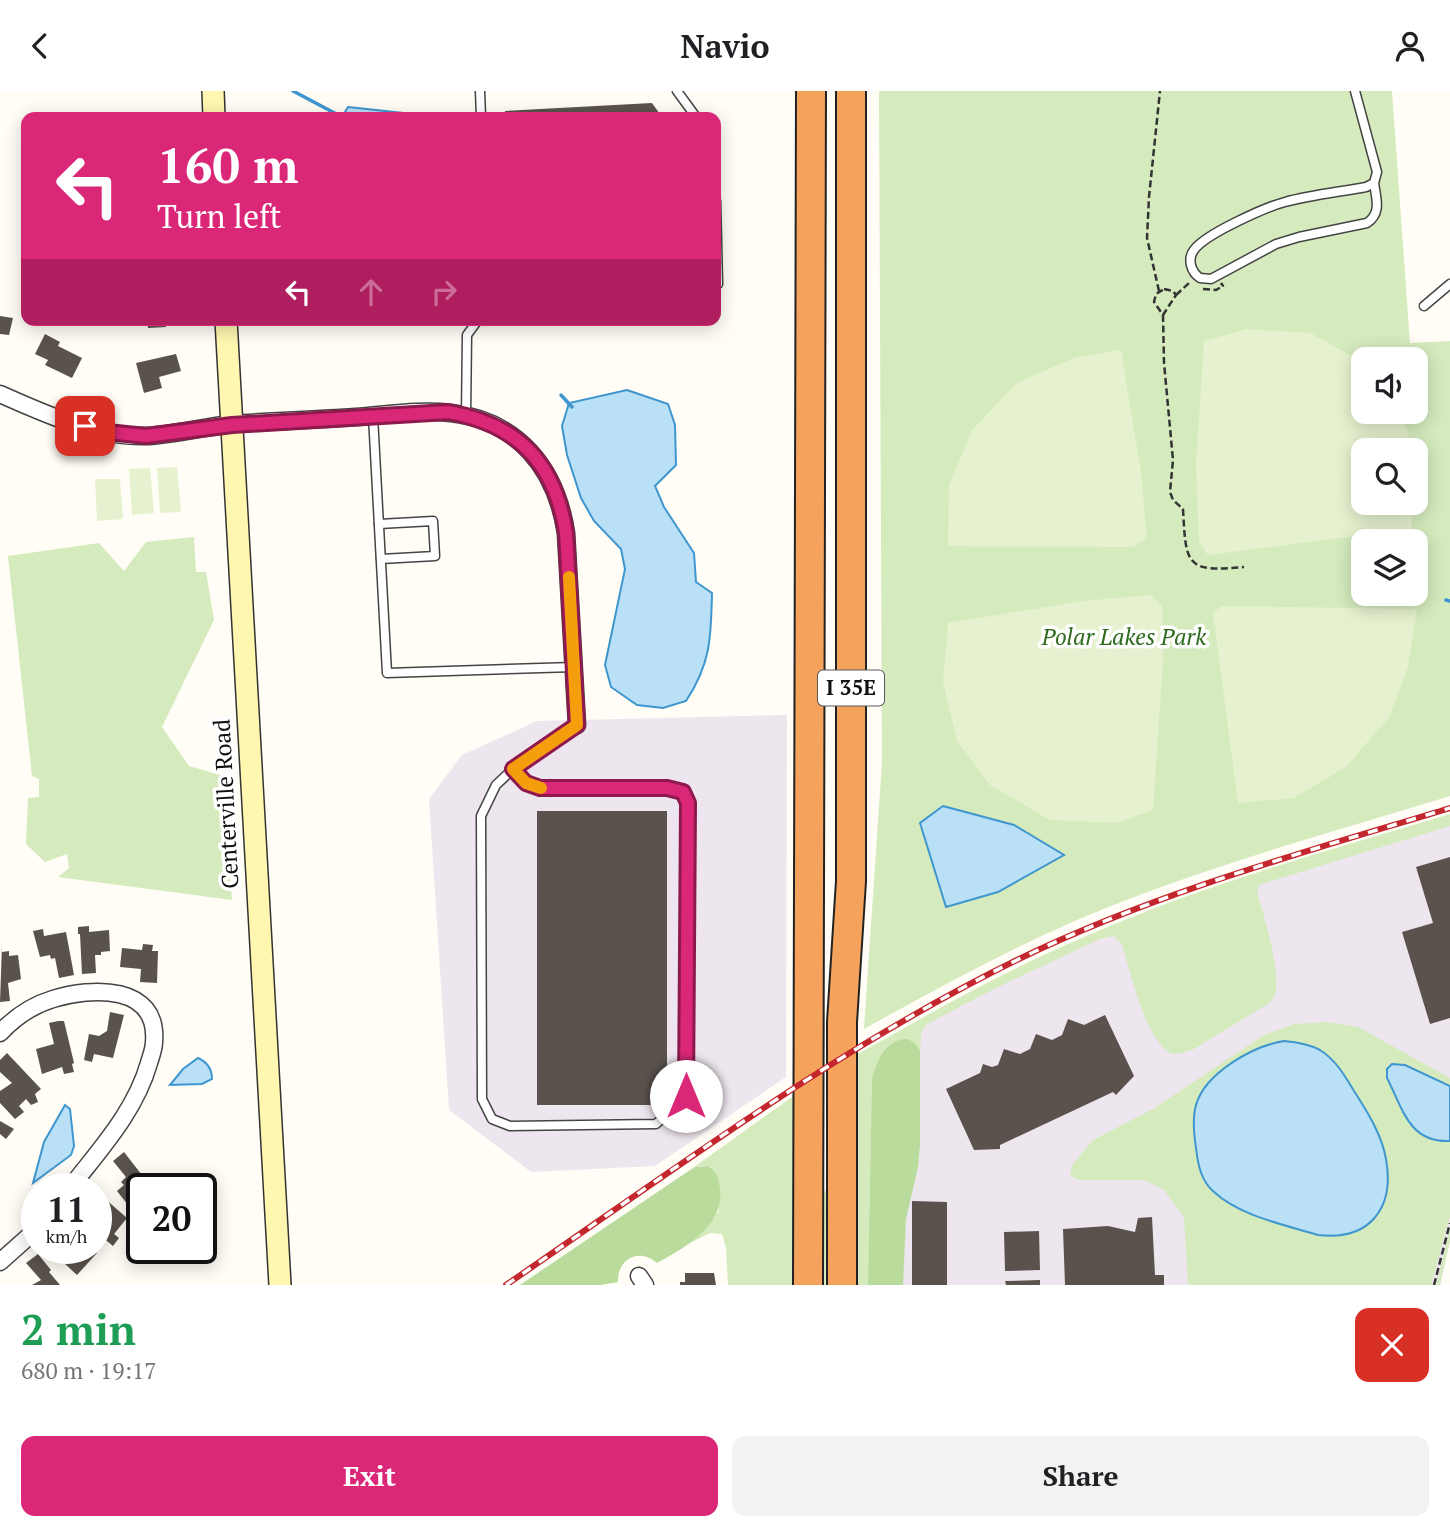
<!DOCTYPE html>
<html lang="en">
<head>
<meta charset="utf-8">
<style>
	:root { --surface:#fff; --page:#f2f2f2; --text:#202124; --muted:#757577; --accent:#db2777 }
	body { margin:0; font-family:"PT Serif",serif; background:var(--page); color:var(--text); height:100vh; display:flex; flex-direction:column; font-size:26px; white-space:nowrap }
	* { box-sizing:border-box; margin:0 }
	p { font-size:23px; color:var(--muted) }
	.icon { flex:none; width:38px; height:38px; fill:none; stroke:currentColor; stroke-width:2; stroke-linecap:round; stroke-linejoin:round }
	.map { position:relative; height:1194px; overflow:hidden }
	.details { display:flex; flex-direction:column; background:var(--surface); flex:1 }
	.details>* { flex:none }
	.hud { position:absolute; left:21px; top:21px; width:700px; height:214px; border-radius:14px; box-shadow:0 4px 18px #0003; background:#db2777; color:#fff; overflow:hidden }
	.tools { position:absolute; left:1351px; top:256px; display:grid; gap:14px }
	.tools a { display:grid; place-items:center; width:77px; height:77px; border-radius:14px; background:var(--surface); box-shadow:0 4px 18px #0003; font-size:35px }
	.speed { position:absolute; left:21px; top:1082px; display:flex; gap:14px; font-size:35px; font-weight:700; text-align:center }
	.speed>* { display:grid; place-content:center; width:91px; height:91px; border-radius:50%; background:var(--surface); box-shadow:0 4px 18px #0003; line-height:1 }
	.speed small { font-size:18px; font-weight:400 }
	.speed .limit { border:4px solid #111; border-radius:10px; background:#fff; color:#111 }
	.pin { position:absolute; display:grid; place-items:center; width:60px; height:60px; color:#fff; margin:-30px; border-radius:14px; box-shadow:0 4px 10px #0006 }
	.me { position:absolute; width:77px; margin:-38px; rotate:0deg; stroke-linejoin:round; filter:drop-shadow(0 0 5px #0008) }
	.turn { display:flex; align-items:center; gap:24px; height:147px; padding:0 21px; font-size:32px }
	.turn .icon { width:91px; height:91px; stroke-width:2.5 }
	.turn b { display:block; font-size:49px; line-height:60px }
	.lanes { display:flex; align-items:center; height:66px; padding:0 21px; background:#0003; justify-content:center; gap:35px; direction:ltr }
	.lanes .off { opacity:.35 }
	.round { display:grid; place-items:center; flex:none; width:74px; height:74px; border-radius:14px; background:var(--page) }
	.summary { display:flex; align-items:center; justify-content:space-between; height:119px; padding:0 21px }
	h1 { font-size:42px; font-weight:600; line-height:52px; color:#1e9e55 }
	.primary-button { display:flex; gap:14px; margin-top:auto; padding:14px 21px }
	.primary-button a { flex:1; height:80px; border-radius:14px; background:var(--accent); color:#fff; font-size:28px; font-weight:600; line-height:80px; text-align:center }
	.primary-button a+a { background:var(--page); color:var(--text) }
	header { display:flex; justify-content:space-between; align-items:center; height:91px; padding:0 21px; background:var(--surface); font-size:32px; font-weight:600 }
	.map>svg:first-child { display:block }
</style>
</head>
<body>
<header><svg class="icon" aria-label="back" viewBox="0 0 24 24"><path d="M15 5l-7 7 7 7"/></svg>Navio<svg class="icon" aria-label="person" viewBox="0 0 24 24"><circle cx="12" cy="8" r="4"/><path d="M4 21q1-7 8-7t8 7"/></svg></header>
<div class="map">
<svg width="1450" height="1194" viewBox="0 0 1450 1194">
	<rect width="100%" height="100%" fill="#fffdf5"/>
	<g fill="#eee6ef">
		<polygon points="787,624 786,986 655,1075 531,1081 449,1019 429,708 462,664 537,630"/>
		<polygon points="1450,730 1450,1150 1440,1194 866,1194 865,966 924,931 1117,837"/>
	</g>
	<g fill="#d5ebbd" fill-rule="evenodd">
		<path d="M879 0H1392L1410 252 1450 250V705C1336 740 1222 771 1111 815 1025 849 945 893 864 938L882 671ZM1363 268H1416V320H1363ZM1363 359H1416V411H1363ZM1363 450H1416V502H1363Z"/>
		<polygon points="194,446 196,481 206,481 214,529 162,636 189,675 220,684 232,809 58,786 69,777 67,763 45,771 26,753 28,707 39,706 39,688 32,685 8,465 99,452 124,480 146,451"/>
		<path d="M1450 723V735L1259 794 1257 802C1264 823 1283 888 1274 906 1272 910 1269 912 1266 914L1194 958 1182 962 1172 963C1145 950 1131 881 1122 854L1114 845 1100 848 1002 894 927 933 921 943 920 968V960L898 949 886 957 872 989 868 1194H858V963C932 921 1006 879 1084 846 1202 794 1327 760 1450 723Z"/>
		<polygon points="1328,931 1358,936 1450,987 1450,1125 1431,1194 1188,1194 1184,1126 1164,1099 1145,1089 1079,1089 1070,1085 1072,1074 1093,1049 1153,1018 1264,944 1294,933"/>
		<polygon points="795,1004 795,1194 728,1194 726,1157 722,1143 710,1142 686,1154 707,1135 719,1120 711,1076 700,1075 687,1081"/>
		<polygon points="827,1100 827,1194 817,1194 817,1101"/>
		<polygon points="1450,1138 1450,1150 1440,1194 1436,1194"/>
	</g>
	<g fill="#b9dc9c">
		<path d="M907 948 915 952 920 960V1054L918 1076 906 1128 903 1194H868L872 988C877 970 885 948 907 948Z"/>
		<path d="M708 1075C716 1080 719 1087 720 1098 725 1134 685 1157 657 1172 639 1156 617 1168 618 1191L601 1194H520L687 1081 696 1076Z"/>
	</g>
	<g fill="#e6f2cf">
		<polygon points="1247,238 1310,242 1363,271 1363,320 1401,320 1413,359 1363,359 1363,411 1414,411 1411,438 1208,464 1199,451 1196,374 1204,250"/>
		<polygon points="1121,259 1141,381 1147,447 1133,456 948,455 949,395 972,339 1017,292 1076,266"/>
		<polygon points="177,376 181,421 160,422 157,377"/>
		<polygon points="150,377 154,422 132,424 129,378"/>
		<polygon points="95,388 120,388 123,428 97,430"/>
		<polygon points="1151,504 1162,515 1163,570 1153,719 1117,732 1050,729 990,694 957,650 943,591 948,532 1083,510"/>
		<polygon points="1222,515 1417,518 1408,576 1390,625 1346,676 1294,707 1238,712 1213,522"/>
	</g>
	<g fill="#b9e0f7" stroke="#3f96cf" stroke-width="2">
		<polygon points="348,16 403,22 404,26 342,26"/>
		<path d="M627 299 668 313 675 334 676 374 655 395 664 416 694 462 696 491 712 502C711 546 711 572 686 610L663 617 637 614 611 596 605 574 625 478 621 458 594 430 581 407 567 364 562 335 569 312Z"/>
		<polygon points="943,715 1014,734 1064,764 998,801 946,816 920,732"/>
		<path d="M1284 950C1296 951 1309 953 1320 959 1336 969 1345 985 1354 1000 1367 1020 1382 1044 1386 1068 1395 1118 1369 1150 1318 1144 1285 1134 1240 1125 1214 1101 1201 1090 1198 1074 1196 1057 1194 1044 1192 1028 1196 1014 1205 982 1253 955 1284 950Z"/>
		<path d="M198 967C207 971 212 977 212 988L202 993 170 994 183 978Z"/>
		<path d="M1392 973 1405 974 1450 995V1050C1409 1052 1403 1018 1387 987V978Z"/>
		<polygon points="65,1014 70,1018 74,1055 71,1064 33,1092 44,1051"/>
	</g>
	<g fill="none" stroke-linecap="round" stroke-linejoin="round">
		<g stroke="#3f96cf" stroke-width="3.5">
			<polyline points="293,0 342,26"/>
			<polyline points="561,304 572,316"/>
			<polyline points="1446,509 1450,510"/>
		</g>
	</g>
	<g fill="#5a524d">
		<polygon points="652,12 662,26 505,26 505,20"/>
		<polygon points="0,225 13,227 9,244 0,243"/>
		<polygon points="147,229 165,229 166,236 148,237"/>
		<polygon points="45,243 60,251 58,255 82,267 72,287 45,274 48,269 35,263"/>
		<polygon points="176,263 181,280 159,286 162,297 144,302 136,272"/>
		<rect x="537" y="720" width="130" height="294"/>
		<polygon points="1450,766 1450,927 1430,933 1402,841 1433,832 1416,776"/>
		<polygon points="89,835 89,841 109,839 110,860 101,861 101,864 95,864 96,882 82,883 80,843 78,843 78,836"/>
		<polygon points="43,838 44,845 66,841 74,884 59,887 55,867 51,868 50,864 40,866 33,840"/>
		<polygon points="143,853 153,854 152,860 158,860 157,892 140,891 141,878 120,876 122,857 142,859"/>
		<polygon points="2,854 2,861 9,860 9,865 18,864 21,888 8,892 10,910 0,911"/>
		<polygon points="110,921 124,924 113,967 94,963 92,971 84,969 89,943 99,945 107,940"/>
		<polygon points="1105,924 1134,985 1116,1004 1113,1001 1000,1054 1000,1058 974,1059 946,998 980,982 983,973 992,976 998,974 1004,958 1020,963 1030,958 1036,943 1052,949 1062,944 1068,928 1084,934"/>
		<polygon points="58,930 64,930 74,972 72,973 74,981 64,983 62,976 42,983 36,958 54,953 49,932"/>
		<polygon points="7,962 41,998 35,1003 38,1011 31,1014 26,1008 19,1015 24,1021 15,1028 0,1012 0,1000 12,992 0,981 0,969"/>
		<polygon points="0,1030 14,1038 6,1048 0,1043"/>
		<polygon points="124,1061 152,1097 142,1097 142,1104 135,1109 139,1113 132,1119 117,1100 124,1094 121,1091 126,1086 113,1070"/>
		<polygon points="96,1100 127,1127 114,1143 119,1147 113,1155 96,1141 96,1132 99,1129 96,1125 100,1121 96,1118"/>
		<polygon points="912,1110 947,1111 947,1194 912,1194"/>
		<polygon points="1152,1126 1155,1184 1164,1184 1164,1194 1065,1194 1063,1138 1108,1135 1135,1141 1138,1127"/>
		<polygon points="1039,1140 1040,1179 1005,1180 1004,1141"/>
		<polygon points="71,1157 92,1157 97,1162 77,1184 63,1171 70,1164 67,1161"/>
		<polygon points="38,1163 51,1179 49,1181 60,1194 32,1194 41,1189 26,1172"/>
		<polygon points="685,1182 714,1182 716,1194 680,1194 680,1191 685,1191"/>
		<polygon points="1040,1189 1040,1194 1006,1194 1005,1190"/>
	</g>
	<g fill="none" stroke-linecap="round" stroke-linejoin="round">
		<g stroke="#444" stroke-width="11">
			<g id="lane">
				<polyline points="480,0 481,26"/>
				<polyline points="677,0 696,26"/>
				<path d="M1355 0 1377 81 1374 92 1366 96C1339 101 1311 104 1285 111 1266 116 1205 143 1194 159 1187 168 1191 181 1200 187L1211 188 1276 153 1299 146 1367 132C1382 122 1376 107 1374 92"/>
				<polyline points="716,110 718,193 716,193"/>
				<polyline points="1424,215 1450,193"/>
				<polyline points="466,324 467,244 478,229"/>
				<polyline points="373,325 387,582 574,576"/>
				<polyline points="379,433 433,430 435,465 381,468"/>
				<polyline points="513,678 526,692 540,697 667,697 683,701 688,712 686,1005 656,1033 510,1035 492,1028 482,1008 481,725 496,694 513,678 577,634"/>
			</g>
		</g>
		<g stroke="#444" stroke-width="19">
			<g id="street">
				<path d="M0 303C45 323 97 347 148 345 176 343 204 336 232 333 273 330 314 329 355 326 386 324 419 318 451 322 518 330 556 377 566 442L577 634"/>
				<path d="M0 942C14 927 33 914 53 908 91 896 159 893 154 951 154 958 151 965 149 972 135 1021 100 1058 70 1097"/>
				<polyline points="0,1171 37,1138"/>
				<polyline points="639,1185 645,1194"/>
			</g>
		</g>
		<g stroke="#333" stroke-width="24">
			<g id="secondary">
				<polyline points="213,0 214,26"/>
				<polyline points="226,229 280,1194"/>
			</g>
		</g>
		<g stroke="#222" stroke-width="32">
			<g id="highway">
				<polyline points="808,1194 811,0"/>
				<polyline points="842,1194 842,931 851,790 851,0"/>
			</g>
		</g>
		<g stroke="#333" stroke-width="2.5" stroke-dasharray="7 3.5" stroke-linecap="butt">
			<polygon points="1164,198 1173,200 1176,204 1163,224 1154,211 1156,203"/>
			<polyline points="1203,198 1216,199 1223,195 1221,192"/>
			<polyline points="1159,200 1147,147 1149,106 1160,0"/>
			<polyline points="1176,204 1189,192"/>
			<path d="M1163 224 1164 272 1173 369 1170 401 1173 409 1183 418C1186 473 1185 482 1244 476"/>
			<polyline points="1434,1194 1450,1132"/>
		</g>
		<use href="#lane" stroke="#fff" stroke-width="8"/>
		<use href="#street" stroke="#fff" stroke-width="16"/>
		<use href="#secondary" stroke="#fff6b0" stroke-width="21"/>
		<use href="#highway" stroke="#f5a25d" stroke-width="28"/>
		<g stroke="#c4262e" stroke-width="6">
			<path id="rail" d="M506 1194C674 1079 838 956 1021 867 1158 801 1305 761 1450 717"/>
		</g>
		<use href="#rail" stroke="#fff" stroke-width="3.5" stroke-dasharray="10" stroke-linecap="butt"/>
	</g>
	<g fill="none" stroke-linecap="round" stroke-linejoin="round">
		<g stroke="#8e194d" stroke-width="18">
			<path id="route" d="M85 335 107 341 146 345 232 334 448 321C518 333 555 372 566 442L577 634 513 678 526 692 540 697H667L683 701 688 712 686 1005"/>
		</g>
		<use href="#route" stroke="#db2777" stroke-width="12"/>
		<polyline stroke="#f59e0b" stroke-width="12" points="541,697 526,692 513,678 577,634 569,486"/>
	</g>
	<g text-anchor="middle" stroke-width="7" stroke-linejoin="round" paint-order="stroke">
		<rect fill="#fff" stroke="#585858" stroke-width="2" x="818" y="579.5" width="66" height="35" rx="5"/>
		<g font-size="21" font-weight="bold" fill="#111">
			<text x="851" y="604">I 35E</text>
		</g>
		<g font-size="23" font-style="italic" fill="#2f6b1f" stroke="#fff">
			<text x="1124" y="554">Polar Lakes Park</text>
		</g>
		<g font-size="23" fill="#111" stroke="#fff">
			<text transform="translate(226 713) rotate(-93)" y="8">Centerville Road</text>
		</g>
	</g>
</svg>
<div class="tools">
<a><svg class="icon" aria-label="sound" viewBox="0 0 24 24"><path d="M4 9h4l5-4v14l-5-4H4zM17 9q2 3 0 6"/></svg></a>
<a><svg class="icon" aria-label="search" viewBox="0 0 24 24"><circle cx="10" cy="10" r="6"/><path d="M15 15l6 6"/></svg></a>
<a><svg class="icon" aria-label="layers" viewBox="0 0 24 24"><path d="M12 4l9 5-9 5-9-5zM3 14l9 5 9-5"/></svg></a>
</div>
<div class="speed"><div>11<small>km/h</small></div><div class="limit">20</div></div>
<div class="pin" style="left:85px;top:335px;background:#d93025"><svg class="icon" aria-label="arrive" viewBox="0 0 24 24"><path d="M6 21V4h12l-3 4 3 4H6"/></svg></div>
<svg class="me" style="left:686px;top:1005px" viewBox="-20 -20 40 40"><circle r="19" fill="#fff"/><path d="M0-13L10 11 0 6-10 11z" fill="#db2777"/></svg>
<div class="hud">
<div class="turn"><svg class="icon" aria-label="left" viewBox="0 0 24 24"><path d="M17 20v-9H6M10 6l-5 5 5 5"/></svg><div><b>160 m</b>Turn left</div></div>
<div class="lanes"><svg class="icon" aria-label="left" viewBox="0 0 24 24"><path d="M17 20v-9H6M10 6l-5 5 5 5"/></svg><svg class="icon off" aria-label="ahead" viewBox="0 0 24 24"><path d="M12 20V5M6 11l6-6 6 6"/></svg><svg class="icon off" aria-label="right" viewBox="0 0 24 24"><path d="M7 20v-9h11M14 6l5 5-5 5"/></svg></div>
</div>
</div>
<section class="details">
<div class="summary"><div><h1>2 min</h1><p>680 m · 19:17</p></div><a class="round" style="background:#d93025;color:#fff"><svg class="icon" aria-label="close" viewBox="0 0 24 24"><path d="M6 6l12 12M18 6L6 18"/></svg></a></div>
<div class="primary-button"><a>Exit</a><a>Share</a></div>
</section>
</body>
</html>
